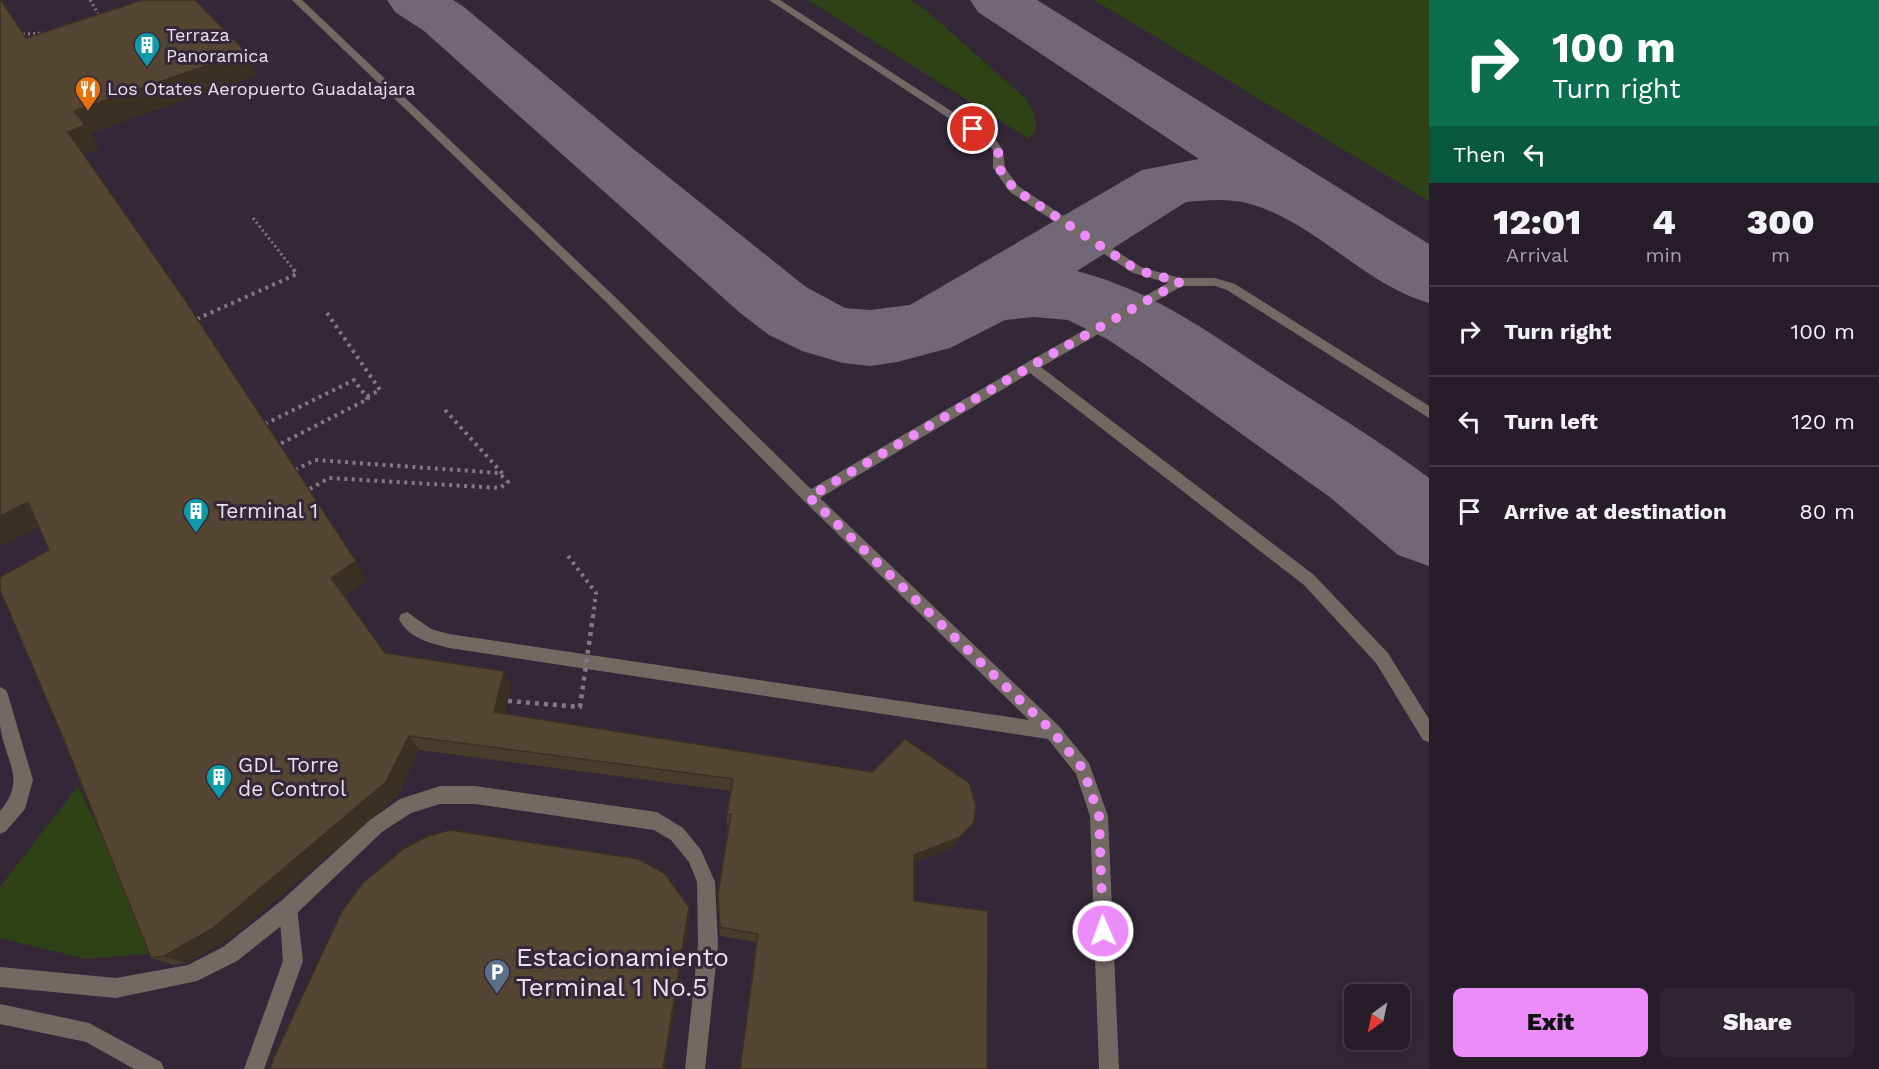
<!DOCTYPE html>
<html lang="en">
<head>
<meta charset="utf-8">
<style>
	:root { --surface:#271d2a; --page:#2f2632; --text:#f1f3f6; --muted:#a4a2a8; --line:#433b47; --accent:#ec8cfa }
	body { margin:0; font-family:"Work Sans",sans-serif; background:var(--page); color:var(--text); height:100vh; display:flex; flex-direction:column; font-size:22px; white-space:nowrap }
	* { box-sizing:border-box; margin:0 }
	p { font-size:20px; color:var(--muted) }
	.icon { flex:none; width:33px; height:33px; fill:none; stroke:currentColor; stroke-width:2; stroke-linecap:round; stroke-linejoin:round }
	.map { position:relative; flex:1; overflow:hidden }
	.sheet { display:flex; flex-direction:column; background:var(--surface); width:450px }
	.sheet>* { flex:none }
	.banner { background:#0b6e4f; color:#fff; overflow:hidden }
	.needle { width:39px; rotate:213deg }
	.tools { position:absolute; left:1344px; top:984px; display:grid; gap:12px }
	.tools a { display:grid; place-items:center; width:66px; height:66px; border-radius:9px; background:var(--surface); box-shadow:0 3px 15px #0003,0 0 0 2px var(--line); font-size:30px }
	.pin { position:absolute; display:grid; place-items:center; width:51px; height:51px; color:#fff; margin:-26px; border:3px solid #fff; border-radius:50%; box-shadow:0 2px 6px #0007 }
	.me { position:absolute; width:66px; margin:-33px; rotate:358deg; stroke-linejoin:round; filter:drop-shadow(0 0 4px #0008) }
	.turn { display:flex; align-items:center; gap:21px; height:126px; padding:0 24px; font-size:27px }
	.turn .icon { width:78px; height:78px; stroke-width:2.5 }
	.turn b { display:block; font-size:42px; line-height:51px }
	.then { display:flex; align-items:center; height:57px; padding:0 24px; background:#0003; gap:12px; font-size:22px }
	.eta { display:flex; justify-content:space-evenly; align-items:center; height:102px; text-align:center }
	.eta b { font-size:36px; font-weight:800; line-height:42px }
	.action { display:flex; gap:12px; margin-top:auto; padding:12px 24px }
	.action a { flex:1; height:69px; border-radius:9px; background:var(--accent); color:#111; font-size:24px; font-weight:800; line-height:69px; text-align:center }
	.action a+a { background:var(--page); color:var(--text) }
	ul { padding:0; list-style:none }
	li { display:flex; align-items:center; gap:18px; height:90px; padding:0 24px; border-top:2px solid var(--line) }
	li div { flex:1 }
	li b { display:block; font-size:22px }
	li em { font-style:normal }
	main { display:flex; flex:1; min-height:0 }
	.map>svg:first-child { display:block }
</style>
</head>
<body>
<main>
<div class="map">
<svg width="1429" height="1069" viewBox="0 0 1429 1069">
	<rect width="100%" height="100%" fill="#342738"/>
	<g fill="#2e4216">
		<polygon points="808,0 911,0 927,11 1025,98 1034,113 1037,127 1029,139"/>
		<polygon points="1094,0 1429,0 1429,201"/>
		<polygon points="78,786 157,953 86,959 0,938 0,887"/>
	</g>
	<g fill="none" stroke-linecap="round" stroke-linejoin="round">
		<path fill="#726776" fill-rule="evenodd" d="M387 0H453L464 7 631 147 806 287 845 308 870 310 910 305 1142 170 1199 159 978 12 970 0H1037L1429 244V303C1363 284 1317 223 1250 204 1230 198 1207 200 1186 202L1077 271C1153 291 1205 330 1269 372 1323 407 1378 439 1429 478V566L1398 555 1331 498 1143 363 1107 339 1068 320 1034 317 1005 320 950 348 897 362 870 366 843 363 802 351 769 335 739 312 424 31 395 12Z"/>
		<g stroke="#837887" stroke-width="3" stroke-dasharray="2 3" stroke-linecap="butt">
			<polyline points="90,0 100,17"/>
			<polyline points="23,34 46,33"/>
			<polyline points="253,218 293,269"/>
		</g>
		<g stroke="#837887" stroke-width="4" stroke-dasharray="3 4.5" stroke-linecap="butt">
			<polyline points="327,313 380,390 366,397"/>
			<polyline points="197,319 297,274 292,268"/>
			<polyline points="445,410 503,474"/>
			<polyline points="265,424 354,380 368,399 278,445"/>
			<polyline points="295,470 315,460 499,473 508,482 500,488 329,478 308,490"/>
		</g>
		<g fill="#736963" fill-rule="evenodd">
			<path d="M292 0H302L613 295 811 489 1026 363 1168 283 1133 273 1010 192 993 168V150L988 144 769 0H780L996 140 1003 150 1005 168 1018 186 1141 267 1180 278H1215L1235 284 1429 406V418L1227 290 1215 286H1182L1041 367 1314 575 1388 653 1429 719V742L1423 740 1376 663 1304 585 1030 373 820 498 1059 726 1089 763 1108 816 1119 1069H1099L1090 816 1076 774 1048 739 449 648C430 643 408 638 399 619L401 614 407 612 431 629 449 634 1029 720 804 501 605 301Z"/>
			<path d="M0 687 6 690 8 695 33 780 25 809 6 831 0 834V811C28 779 4 760 0 725 0 713 0 699 0 687Z"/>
			<polygon points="288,899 295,901 297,908 303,961 264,1069 244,1069 283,961 279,908 281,901"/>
		</g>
		<g fill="#736963" fill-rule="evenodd">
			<polygon points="440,786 475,786 657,812 683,828 701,850 715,882 718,945 705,1069 685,1069 698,945 697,882 689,862 671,840 654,830 475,804 440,804 411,813 382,832 295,915 237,961 197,981 116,998 0,987 0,967 116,978 188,965 223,947 281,901 370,820 400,799"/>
			<polygon points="0,1004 89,1023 161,1062 164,1069 134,1069 86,1042 0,1024"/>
		</g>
		<polyline stroke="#837887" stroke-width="4" stroke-dasharray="3 4.5" stroke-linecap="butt" points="568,556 596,593 593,617"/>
		<polyline stroke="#837887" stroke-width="4.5" stroke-dasharray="4 5" stroke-linecap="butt" points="508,701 580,707 593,616"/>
	</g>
	<polygon fill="#483c2b" points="0,0 26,38 256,75 90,133 99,148 84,154 367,580 344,595 385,653 504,671 511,687 505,714 974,822 951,848 914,863 914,901 987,1069 740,1069 756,942 720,936 718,894 729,826 727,826 727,814 731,791 419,750 398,795 386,806 232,937 186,963 174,965 151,958 49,550 39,527 0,546"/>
	<g fill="#3b3123">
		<polygon points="246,52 256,75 90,133 99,148 83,154 68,132 74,111"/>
		<polygon points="28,502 49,522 0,546 0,516"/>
		<polygon points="356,561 367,580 344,596 331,578"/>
		<polygon points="504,671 511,687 502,727 494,712"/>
		<polygon points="409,736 419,750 398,795 386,806 232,937 186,963 164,956"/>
		<polygon points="974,822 951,848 907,866 914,855"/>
		<polygon points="689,907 690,914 665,1069 663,1069"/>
	</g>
	<g fill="#544632" stroke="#3b3123" stroke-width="1.5">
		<polygon points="0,0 1,0 26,38 142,0 195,0 246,52 74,111 85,125 68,132 183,297 356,561 331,578 385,653 504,671 494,712 872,772 905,739 969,783 976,805 974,822 960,837 914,855 914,901 988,911 987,1069 740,1069 758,934 720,927 718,894 731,814 727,814 733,779 409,736 386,782 373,793 212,929 164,956 151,958 61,733 0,590 0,577 49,550 28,502 0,516"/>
		<polygon points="450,830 639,859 665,874 689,907 663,1069 270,1069 274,1057 342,911 362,884 403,849 426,837"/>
	</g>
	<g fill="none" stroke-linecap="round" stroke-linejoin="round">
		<polyline stroke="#ec8cfa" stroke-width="10" stroke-dasharray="0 18" points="973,129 992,142 998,150 999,168 1014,189 1137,270 1180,282 1031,366 809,497 1053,732 1083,769 1099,816 1103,931"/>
	</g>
	<defs>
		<g id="building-pin" transform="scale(1.35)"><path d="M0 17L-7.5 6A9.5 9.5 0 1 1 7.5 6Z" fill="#0f9aa8" stroke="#342738"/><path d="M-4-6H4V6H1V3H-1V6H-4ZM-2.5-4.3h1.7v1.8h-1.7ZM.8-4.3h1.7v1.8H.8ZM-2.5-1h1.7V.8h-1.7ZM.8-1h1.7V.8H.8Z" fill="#fff"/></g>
		<g id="restaurant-pin" transform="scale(1.35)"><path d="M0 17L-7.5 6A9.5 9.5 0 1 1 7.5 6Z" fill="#e8710a" stroke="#342738"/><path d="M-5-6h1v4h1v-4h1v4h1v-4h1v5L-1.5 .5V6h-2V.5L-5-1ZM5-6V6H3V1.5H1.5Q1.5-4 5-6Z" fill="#fff"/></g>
		<g id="parking-pin" transform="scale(1.35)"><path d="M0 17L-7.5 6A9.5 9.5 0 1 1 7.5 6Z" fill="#5c6f8a" stroke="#342738"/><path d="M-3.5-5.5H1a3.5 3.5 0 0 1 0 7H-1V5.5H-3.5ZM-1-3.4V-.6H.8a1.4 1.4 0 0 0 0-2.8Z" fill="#fff"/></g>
	</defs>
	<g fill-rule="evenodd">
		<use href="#building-pin" x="147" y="45"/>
		<use href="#restaurant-pin" x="88" y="89"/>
		<use href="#building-pin" x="196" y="511"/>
		<use href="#building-pin" x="219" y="777"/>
		<use href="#parking-pin" x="497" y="972"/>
	</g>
	<g text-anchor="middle" stroke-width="6" stroke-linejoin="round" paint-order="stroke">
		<g font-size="18" fill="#e9e0ec" stroke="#342738" text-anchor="start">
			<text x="166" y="41">Terraza<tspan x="166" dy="21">Panoramica</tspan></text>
			<text x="107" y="95">Los Otates Aeropuerto Guadalajara</text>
		</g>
		<g font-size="21" fill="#e9e0ec" stroke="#342738" text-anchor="start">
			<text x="216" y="518">Terminal 1</text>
			<text x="238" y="772">GDL Torre<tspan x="238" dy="24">de Control</tspan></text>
		</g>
		<g font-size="26" fill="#e9e0ec" stroke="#342738" text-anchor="start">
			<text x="516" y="966">Estacionamiento<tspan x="516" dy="30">Terminal 1 No.5</tspan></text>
		</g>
	</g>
</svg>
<div class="tools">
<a><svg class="needle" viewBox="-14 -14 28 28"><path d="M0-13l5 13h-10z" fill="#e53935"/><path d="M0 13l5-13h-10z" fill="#a4a2a8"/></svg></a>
</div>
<div class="pin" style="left:973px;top:129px;background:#d93025"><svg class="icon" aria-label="arrive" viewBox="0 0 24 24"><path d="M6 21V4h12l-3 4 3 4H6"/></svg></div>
<svg class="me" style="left:1103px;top:931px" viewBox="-20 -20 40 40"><circle r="17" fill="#ec8cfa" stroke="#fff" stroke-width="3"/><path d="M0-11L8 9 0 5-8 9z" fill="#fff"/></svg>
</div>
<section class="sheet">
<div class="banner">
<div class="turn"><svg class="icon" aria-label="right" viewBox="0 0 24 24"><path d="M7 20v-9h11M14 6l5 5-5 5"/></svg><div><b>100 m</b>Turn right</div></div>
<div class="then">Then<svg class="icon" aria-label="left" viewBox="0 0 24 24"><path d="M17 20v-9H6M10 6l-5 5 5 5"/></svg></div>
</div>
<div class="eta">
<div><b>12:01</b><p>Arrival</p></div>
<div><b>4</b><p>min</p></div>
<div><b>300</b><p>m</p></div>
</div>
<ul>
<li><svg class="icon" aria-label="right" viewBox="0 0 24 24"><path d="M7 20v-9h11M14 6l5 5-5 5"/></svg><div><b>Turn right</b></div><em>100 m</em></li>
<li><svg class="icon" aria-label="left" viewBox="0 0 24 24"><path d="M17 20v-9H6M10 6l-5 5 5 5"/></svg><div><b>Turn left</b></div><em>120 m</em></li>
<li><svg class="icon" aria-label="arrive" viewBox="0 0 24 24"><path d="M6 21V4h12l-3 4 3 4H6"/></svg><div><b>Arrive at destination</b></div><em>80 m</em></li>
</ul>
<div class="action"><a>Exit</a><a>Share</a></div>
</section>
</main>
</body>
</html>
